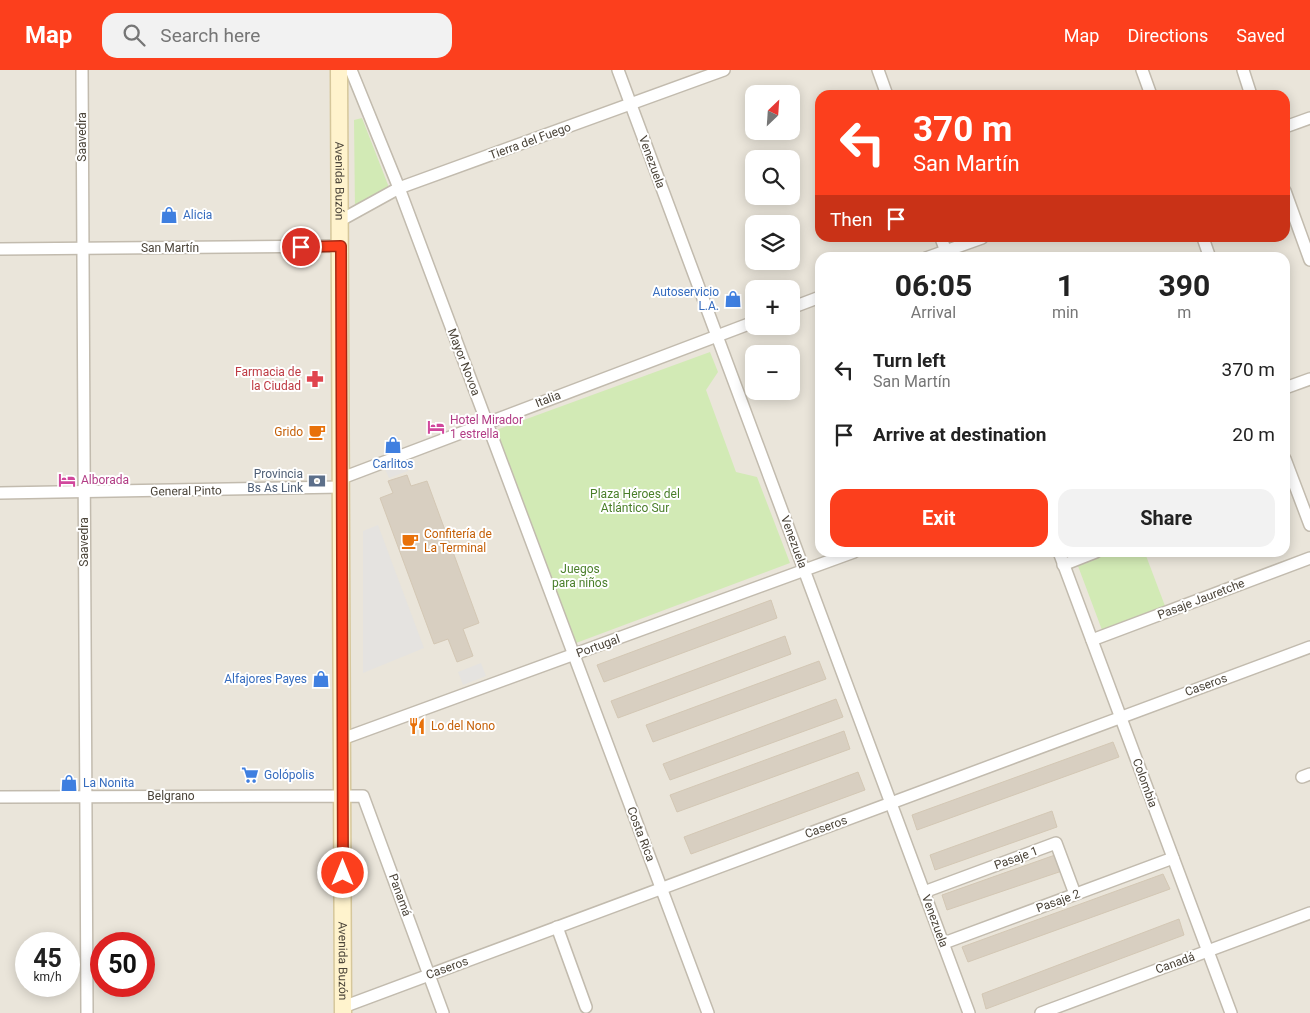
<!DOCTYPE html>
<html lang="en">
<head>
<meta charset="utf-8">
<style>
	:root { --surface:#fff; --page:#f2f2f2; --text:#222; --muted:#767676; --accent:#fc3f1d }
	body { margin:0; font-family:Roboto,sans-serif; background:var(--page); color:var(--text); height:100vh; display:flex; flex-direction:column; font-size:19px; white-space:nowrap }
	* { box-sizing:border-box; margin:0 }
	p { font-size:16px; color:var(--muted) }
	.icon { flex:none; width:28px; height:28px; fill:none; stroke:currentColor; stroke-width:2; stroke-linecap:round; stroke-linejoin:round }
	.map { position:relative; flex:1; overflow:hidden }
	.side { position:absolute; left:815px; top:182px; width:475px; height:305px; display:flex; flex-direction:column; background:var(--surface); border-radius:15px; box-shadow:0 2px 12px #0003 }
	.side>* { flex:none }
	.banner { position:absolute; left:815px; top:20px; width:475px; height:152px; border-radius:15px; box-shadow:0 2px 12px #0003; background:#fc3f1d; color:#fff; overflow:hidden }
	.needle { width:32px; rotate:25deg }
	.fabs { position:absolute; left:745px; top:15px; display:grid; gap:10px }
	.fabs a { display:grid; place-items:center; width:55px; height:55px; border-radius:10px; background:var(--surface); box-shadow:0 2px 12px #0003; font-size:25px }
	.speed { position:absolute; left:15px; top:862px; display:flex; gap:10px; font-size:25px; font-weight:700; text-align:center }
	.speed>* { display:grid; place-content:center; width:65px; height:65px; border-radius:50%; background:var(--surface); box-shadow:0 2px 12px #0003; line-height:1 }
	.speed small { font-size:12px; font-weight:400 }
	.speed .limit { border:8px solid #d22; background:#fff; color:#111 }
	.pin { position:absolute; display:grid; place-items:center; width:42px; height:42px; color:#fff; margin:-21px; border:2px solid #fff; border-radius:50%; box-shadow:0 1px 5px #0007 }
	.me { position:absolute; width:55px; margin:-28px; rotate:0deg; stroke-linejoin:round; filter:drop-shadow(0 0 4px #0008) }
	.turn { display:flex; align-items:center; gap:18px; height:105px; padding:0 15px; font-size:22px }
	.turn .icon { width:65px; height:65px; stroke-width:2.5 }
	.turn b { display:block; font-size:35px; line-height:42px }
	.then { display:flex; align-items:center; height:48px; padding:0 15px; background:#0003; gap:10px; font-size:19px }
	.eta { display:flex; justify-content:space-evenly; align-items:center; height:85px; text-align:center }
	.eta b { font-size:30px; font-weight:700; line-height:35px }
	.primary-button { display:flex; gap:10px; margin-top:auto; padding:10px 15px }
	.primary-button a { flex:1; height:58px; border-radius:15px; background:var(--accent); color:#fff; font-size:20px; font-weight:700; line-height:58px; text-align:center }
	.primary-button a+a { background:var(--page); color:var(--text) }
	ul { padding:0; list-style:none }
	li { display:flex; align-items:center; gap:15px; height:65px; padding:0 15px }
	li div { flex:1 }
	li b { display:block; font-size:19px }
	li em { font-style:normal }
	header { display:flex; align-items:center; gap:30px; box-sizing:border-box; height:70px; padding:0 25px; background:var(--accent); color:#fff }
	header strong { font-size:24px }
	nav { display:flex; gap:28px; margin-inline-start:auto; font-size:18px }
	.search { width:350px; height:45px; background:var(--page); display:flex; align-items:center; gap:12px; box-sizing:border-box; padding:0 18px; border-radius:15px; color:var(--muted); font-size:19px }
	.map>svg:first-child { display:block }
</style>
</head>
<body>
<header>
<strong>Map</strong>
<div class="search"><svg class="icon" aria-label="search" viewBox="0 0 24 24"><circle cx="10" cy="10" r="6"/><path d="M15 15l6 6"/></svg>Search here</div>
<nav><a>Map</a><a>Directions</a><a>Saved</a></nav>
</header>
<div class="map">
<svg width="1310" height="943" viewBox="0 0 1310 943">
	<rect width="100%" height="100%" fill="#f6f3ec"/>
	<path fill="#eae5da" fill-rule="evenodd" d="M0 0H1310V943H0ZM754 24H791V61H754ZM820 25H1285V168H820ZM754 89H791V126H754ZM754 154H791V191H754ZM820 188H1285V482H820ZM754 219H791V256H754ZM754 284H791V321H754ZM26 874H69V916H26ZM101 874H144V916H101Z"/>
	<g fill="#d2eab5">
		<polygon points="362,48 390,120 355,141 354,50"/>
		<polygon points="710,282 718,302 706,320 736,402 757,407 790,493 576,573 496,360"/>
		<polygon points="1113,482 1145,483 1165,536 1102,560 1078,496"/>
	</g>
	<g fill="#e5e3e0">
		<polygon points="404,390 408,401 389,408 384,397"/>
		<polygon points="378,455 424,578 363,603 363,461"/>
		<polygon points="481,593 486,606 463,615 458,602"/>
	</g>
	<g fill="#d8cfc1" stroke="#d3c7b4">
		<polygon points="407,405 411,416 427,411 479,553 463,559 473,586 457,592 448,569 434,574 380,428 393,423 388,411"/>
		<polygon points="771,530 777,548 604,612 597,595"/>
		<polygon points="785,566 791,584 618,648 611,631"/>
		<polygon points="819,591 826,609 653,672 646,655"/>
		<polygon points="836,629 843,647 670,710 663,694"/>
		<polygon points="844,661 850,679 677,742 670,725"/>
		<polygon points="1113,672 1119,687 917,760 912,745"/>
		<polygon points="858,702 865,720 691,784 684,767"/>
		<polygon points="1052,741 1057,757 935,800 930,785"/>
		<polygon points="1055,785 1062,801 947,840 942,825"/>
		<polygon points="1163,804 1170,819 968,892 962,877"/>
		<polygon points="1179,849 1184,865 986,939 982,924"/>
	</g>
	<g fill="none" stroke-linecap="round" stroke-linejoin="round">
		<g stroke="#c2bbae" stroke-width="14">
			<g id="minor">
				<polyline points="82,0 87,943"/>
				<polyline points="351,0 399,118 708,943"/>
				<polyline points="618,0 969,943"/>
				<polyline points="878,0 887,25"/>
				<polyline points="1142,0 1151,25"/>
				<polyline points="1243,0 1251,25"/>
				<polyline points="1285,57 1310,48"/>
				<polyline points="1285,121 1310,190"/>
				<polyline points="341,150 399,118 724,0"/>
				<polyline points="941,168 948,187"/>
				<polyline points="1203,168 1210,188"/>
				<polyline points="0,179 341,176"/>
				<polyline points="926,188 982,168"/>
				<polyline points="791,238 820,227"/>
				<polyline points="1285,318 1310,309"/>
				<polyline points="1285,389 1310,455"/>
				<polyline points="342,408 754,252"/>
				<polyline points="0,423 342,417"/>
				<polyline points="1059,482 1231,943"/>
				<polyline points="1063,495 1096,482"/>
				<polyline points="1092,570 1310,488"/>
				<polyline points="342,669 854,482"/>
				<polyline points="1302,707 1310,704"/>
				<polyline points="0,727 363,726 443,943"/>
				<polyline points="924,822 1056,773 1075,824"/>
				<polyline points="557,857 586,937"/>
				<polyline points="944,873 1173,788"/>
				<polyline points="343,937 1310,577"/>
				<polyline points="1041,943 1310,843"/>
			</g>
		</g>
		<g stroke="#d6c79b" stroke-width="19">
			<g id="secondary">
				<path id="s1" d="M339 0 343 943"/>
			</g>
		</g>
		<use href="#minor" stroke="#fff" stroke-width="11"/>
		<use href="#secondary" stroke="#fff3cd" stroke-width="16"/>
	</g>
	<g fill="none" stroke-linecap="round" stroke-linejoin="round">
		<g stroke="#a42913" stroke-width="12">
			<polyline id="route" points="301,177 341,176 343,803"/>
		</g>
		<use href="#route" stroke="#fc3f1d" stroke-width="9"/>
	</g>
	<defs>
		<g id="shop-bare" transform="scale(1.35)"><path d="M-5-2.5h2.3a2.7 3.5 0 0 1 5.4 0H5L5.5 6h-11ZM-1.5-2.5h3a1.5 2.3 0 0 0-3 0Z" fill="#3f7fe0" stroke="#fff" stroke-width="2.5" paint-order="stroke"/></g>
		<g id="pharmacy-bare" transform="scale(1.35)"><path d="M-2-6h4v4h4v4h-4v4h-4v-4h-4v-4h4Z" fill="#e0444e" stroke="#fff" stroke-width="2.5" paint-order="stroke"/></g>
		<g id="hotel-bare" transform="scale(1.35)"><path d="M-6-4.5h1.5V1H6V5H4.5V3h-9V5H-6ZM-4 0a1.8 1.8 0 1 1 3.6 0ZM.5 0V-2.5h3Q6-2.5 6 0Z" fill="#d1479c" stroke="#fff" stroke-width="2.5" paint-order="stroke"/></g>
		<g id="cafe-bare" transform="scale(1.35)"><path d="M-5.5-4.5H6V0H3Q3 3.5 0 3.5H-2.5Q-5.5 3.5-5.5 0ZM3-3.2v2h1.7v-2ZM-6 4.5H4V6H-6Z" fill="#e8710a" stroke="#fff" stroke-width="2.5" paint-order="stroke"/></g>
		<g id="bank-bare" transform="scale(1.35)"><path d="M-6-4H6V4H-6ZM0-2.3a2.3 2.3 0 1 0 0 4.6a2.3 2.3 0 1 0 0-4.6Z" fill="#5c6f8a" stroke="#fff" stroke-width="2.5" paint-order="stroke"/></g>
		<g id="restaurant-bare" transform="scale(1.35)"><path d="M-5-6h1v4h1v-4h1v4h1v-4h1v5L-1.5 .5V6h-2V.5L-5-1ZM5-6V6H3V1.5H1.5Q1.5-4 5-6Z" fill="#e8710a" stroke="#fff" stroke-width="2.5" paint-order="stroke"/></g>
		<g id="supermarket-bare" transform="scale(1.35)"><path d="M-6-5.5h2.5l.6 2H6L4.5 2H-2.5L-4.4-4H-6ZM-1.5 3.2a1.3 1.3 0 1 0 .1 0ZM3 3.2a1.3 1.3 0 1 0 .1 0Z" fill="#3f7fe0" stroke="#fff" stroke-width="2.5" paint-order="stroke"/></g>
	</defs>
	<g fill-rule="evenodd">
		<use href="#shop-bare" x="169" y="145"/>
		<use href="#shop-bare" x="733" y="229"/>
		<use href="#pharmacy-bare" x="315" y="309"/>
		<use href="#hotel-bare" x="436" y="357"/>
		<use href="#cafe-bare" x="317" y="362"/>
		<use href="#shop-bare" x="393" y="375"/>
		<use href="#hotel-bare" x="67" y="410"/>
		<use href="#bank-bare" x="317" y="411"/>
		<use href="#cafe-bare" x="410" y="471"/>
		<use href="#shop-bare" x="321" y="609"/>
		<use href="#restaurant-bare" x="417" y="656"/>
		<use href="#supermarket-bare" x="250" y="705"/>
		<use href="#shop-bare" x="69" y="713"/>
	</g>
	<g text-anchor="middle" stroke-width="4" stroke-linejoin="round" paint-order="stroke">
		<g font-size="12" fill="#4b4439" stroke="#fff">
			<text transform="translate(82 67) rotate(-90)" y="4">Saavedra</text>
			<text transform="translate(530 71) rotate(-20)" y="4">Tierra del Fuego</text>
			<text transform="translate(652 92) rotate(70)" y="4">Venezuela</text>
			<text dy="4" stroke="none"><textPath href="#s1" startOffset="111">Avenida Buzón</textPath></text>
			<text x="170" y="182">San Martín</text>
			<text transform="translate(464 292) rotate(69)" y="4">Mayor Novoa</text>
			<text transform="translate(548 329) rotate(-21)" y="4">Italia</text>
			<text transform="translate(186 421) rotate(-1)" y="4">General Pinto</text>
			<text transform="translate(84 472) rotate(-90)" y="4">Saavedra</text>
			<text transform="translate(794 472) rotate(70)" y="4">Venezuela</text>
			<text transform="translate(1201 529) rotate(-21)" y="4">Pasaje Jauretche</text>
			<text transform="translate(598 576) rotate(-20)" y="4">Portugal</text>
			<text transform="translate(1206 615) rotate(-20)" y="4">Caseros</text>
			<text transform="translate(1145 713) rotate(70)" y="4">Colombia</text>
			<text x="171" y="730">Belgrano</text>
			<text transform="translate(826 757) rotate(-20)" y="4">Caseros</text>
			<text transform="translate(641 764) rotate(69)" y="4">Costa Rica</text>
			<text transform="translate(1016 788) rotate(-20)" y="4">Pasaje 1</text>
			<text transform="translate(400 825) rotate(70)" y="4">Panamá</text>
			<text transform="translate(1058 831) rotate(-20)" y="4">Pasaje 2</text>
			<text transform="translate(935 851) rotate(70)" y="4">Venezuela</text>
			<text dy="4" stroke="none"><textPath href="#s1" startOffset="891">Avenida Buzón</textPath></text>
			<text transform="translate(1175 893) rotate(-20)" y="4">Canadá</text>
			<text transform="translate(447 898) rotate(-20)" y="4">Caseros</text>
		</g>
		<g font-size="12" fill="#366cbe" stroke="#fff" text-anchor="start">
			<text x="183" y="149">Alicia</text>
			<text x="719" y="226" text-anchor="end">Autoservicio<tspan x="719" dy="14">L.A.</tspan></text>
			<text x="393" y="398" text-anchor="middle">Carlitos</text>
			<text x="307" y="613" text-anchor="end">Alfajores Payes</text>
			<text x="264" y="709">Golópolis</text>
			<text x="83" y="717">La Nonita</text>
		</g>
		<g font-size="12" fill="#be3a42" stroke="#fff" text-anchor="end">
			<text x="301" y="306">Farmacia de<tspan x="301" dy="14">la Ciudad</tspan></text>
		</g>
		<g font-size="12" fill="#b23c85" stroke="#fff" text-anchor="start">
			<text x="450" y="354">Hotel Mirador<tspan x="450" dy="14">1 estrella</tspan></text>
			<text x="81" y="414">Alborada</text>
		</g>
		<g font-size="12" fill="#c56008" stroke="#fff" text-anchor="start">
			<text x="303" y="366" text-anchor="end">Grido</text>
			<text x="424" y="468">Confitería de<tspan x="424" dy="14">La Terminal</tspan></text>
			<text x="431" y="660">Lo del Nono</text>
		</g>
		<g font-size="12" fill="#4e5e75" stroke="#fff" text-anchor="end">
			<text x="303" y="408">Provincia<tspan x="303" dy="14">Bs As Link</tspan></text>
		</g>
		<g font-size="12" fill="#4a7f2a" stroke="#fff">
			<text x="635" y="428">Plaza Héroes del<tspan x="635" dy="14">Atlántico Sur</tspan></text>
			<text x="580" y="503">Juegos<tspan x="580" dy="14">para niños</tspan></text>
		</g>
	</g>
</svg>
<div class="fabs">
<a><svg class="needle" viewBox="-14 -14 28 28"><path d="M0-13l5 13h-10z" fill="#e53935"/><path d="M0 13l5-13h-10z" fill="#767676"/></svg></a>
<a><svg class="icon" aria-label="search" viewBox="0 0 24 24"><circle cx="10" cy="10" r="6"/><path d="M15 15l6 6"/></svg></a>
<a><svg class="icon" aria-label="layers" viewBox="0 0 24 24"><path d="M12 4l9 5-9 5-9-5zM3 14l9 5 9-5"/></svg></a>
<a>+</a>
<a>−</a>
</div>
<div class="speed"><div>45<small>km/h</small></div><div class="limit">50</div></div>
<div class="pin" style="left:301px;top:177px;background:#d93025"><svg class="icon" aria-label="arrive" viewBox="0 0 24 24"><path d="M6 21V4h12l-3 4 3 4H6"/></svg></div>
<svg class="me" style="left:343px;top:803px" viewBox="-20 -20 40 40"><circle r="17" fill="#fc3f1d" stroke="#fff" stroke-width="3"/><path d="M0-11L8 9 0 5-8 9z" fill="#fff"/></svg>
<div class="banner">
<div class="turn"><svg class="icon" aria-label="left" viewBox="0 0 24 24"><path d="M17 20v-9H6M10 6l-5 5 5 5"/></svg><div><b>370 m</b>San Martín</div></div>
<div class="then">Then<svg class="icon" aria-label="arrive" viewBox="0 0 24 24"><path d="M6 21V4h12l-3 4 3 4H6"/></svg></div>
</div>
<section class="side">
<div class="eta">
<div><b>06:05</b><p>Arrival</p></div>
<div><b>1</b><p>min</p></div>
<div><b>390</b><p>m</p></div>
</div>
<ul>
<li><svg class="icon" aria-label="left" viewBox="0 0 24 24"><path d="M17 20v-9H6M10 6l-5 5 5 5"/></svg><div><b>Turn left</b><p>San Martín</p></div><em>370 m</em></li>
<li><svg class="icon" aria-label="arrive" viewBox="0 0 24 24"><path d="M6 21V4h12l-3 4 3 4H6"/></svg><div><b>Arrive at destination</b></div><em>20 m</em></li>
</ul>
<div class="primary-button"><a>Exit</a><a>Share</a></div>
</section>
</div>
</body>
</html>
